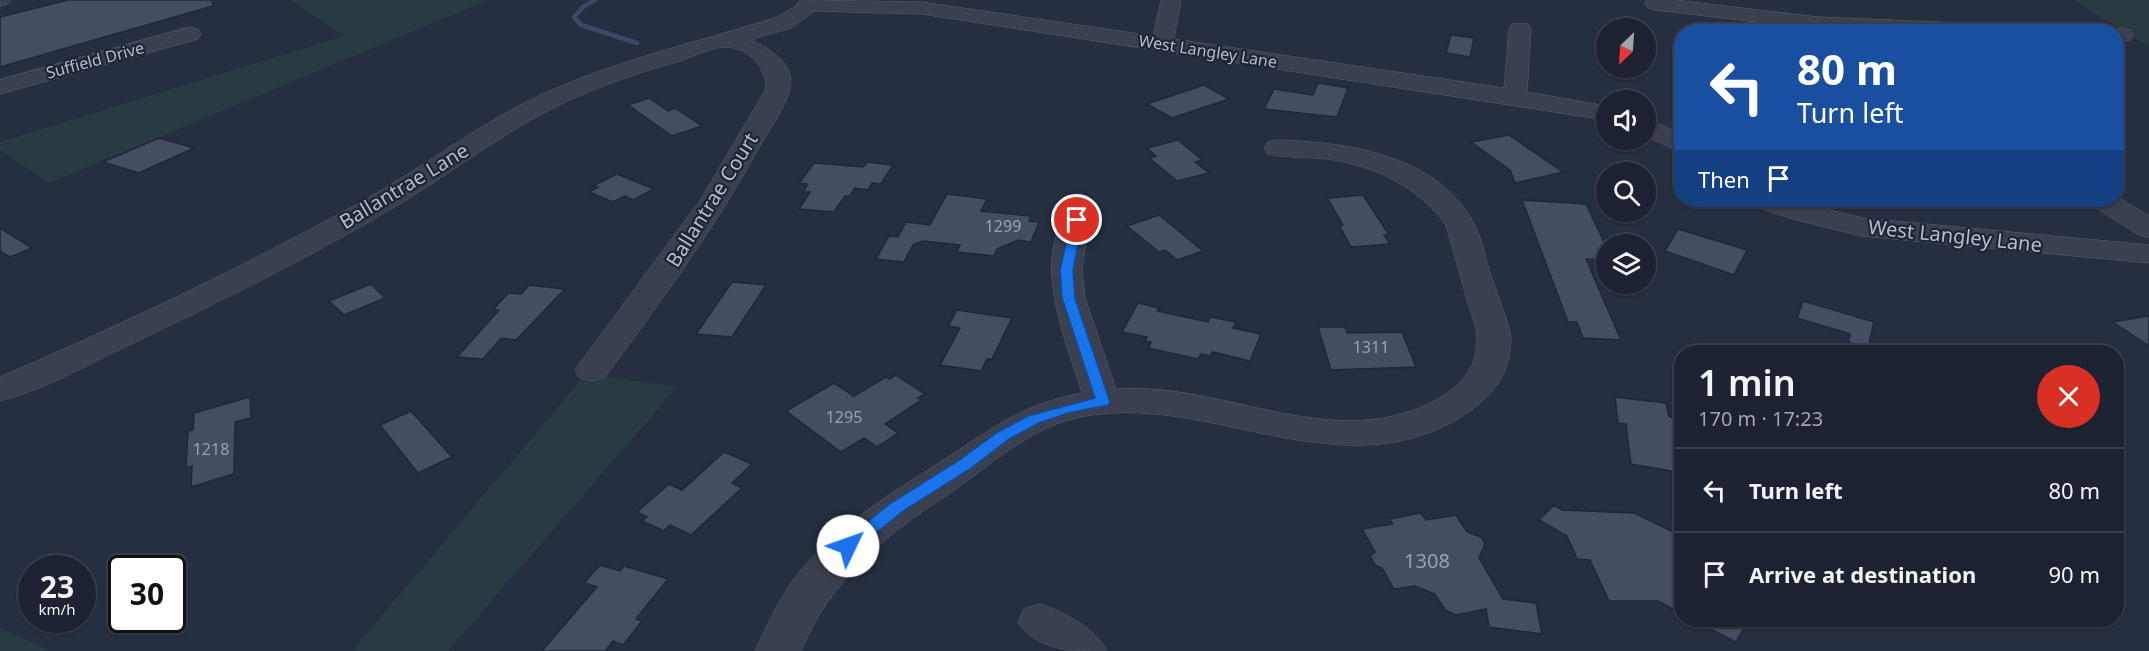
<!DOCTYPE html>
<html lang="en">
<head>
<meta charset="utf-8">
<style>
	:root { --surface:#1c2231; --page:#292f3d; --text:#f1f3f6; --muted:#a0a4ab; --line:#3a3f4d }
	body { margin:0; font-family:"Noto Sans",sans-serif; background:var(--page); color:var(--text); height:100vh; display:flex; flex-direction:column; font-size:22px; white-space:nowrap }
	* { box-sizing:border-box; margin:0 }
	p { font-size:20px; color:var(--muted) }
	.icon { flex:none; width:33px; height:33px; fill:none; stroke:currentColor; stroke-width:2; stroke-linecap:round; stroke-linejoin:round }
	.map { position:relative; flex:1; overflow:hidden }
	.sheet { position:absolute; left:1674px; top:345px; width:450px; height:282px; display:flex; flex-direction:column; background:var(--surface); border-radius:24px; box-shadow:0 2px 4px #0004,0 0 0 2px var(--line) }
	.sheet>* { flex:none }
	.top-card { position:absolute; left:1674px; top:24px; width:450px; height:183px; border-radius:24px; box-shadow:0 2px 4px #0004,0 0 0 2px var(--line); background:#1a4fa0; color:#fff; overflow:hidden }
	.needle { width:39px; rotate:205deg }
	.controls { position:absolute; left:1596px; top:18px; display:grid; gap:12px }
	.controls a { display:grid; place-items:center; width:60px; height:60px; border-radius:50%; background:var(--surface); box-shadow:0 2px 4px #0004,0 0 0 2px var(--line); font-size:30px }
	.speed { position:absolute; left:18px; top:555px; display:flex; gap:12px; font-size:30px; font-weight:700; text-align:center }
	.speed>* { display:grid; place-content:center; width:78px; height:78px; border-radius:50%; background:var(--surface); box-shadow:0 2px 4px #0004,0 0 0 2px var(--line); line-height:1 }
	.speed small { font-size:15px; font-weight:400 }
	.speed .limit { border:3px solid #111; border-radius:9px; background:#fff; color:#111 }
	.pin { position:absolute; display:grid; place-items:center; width:51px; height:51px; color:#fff; margin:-26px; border:3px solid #fff; border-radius:50%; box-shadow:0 2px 6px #0007 }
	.me { position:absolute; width:66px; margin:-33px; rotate:48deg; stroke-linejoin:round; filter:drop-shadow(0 0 4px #0008) }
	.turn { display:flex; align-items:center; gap:21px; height:126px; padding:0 24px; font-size:27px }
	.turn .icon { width:78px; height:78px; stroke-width:2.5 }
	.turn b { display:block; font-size:42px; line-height:51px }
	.then { display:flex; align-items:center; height:57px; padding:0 24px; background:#0003; gap:12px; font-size:22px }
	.round { display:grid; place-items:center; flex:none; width:63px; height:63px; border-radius:32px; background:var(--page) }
	.headline { display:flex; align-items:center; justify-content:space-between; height:102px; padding:0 24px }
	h1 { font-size:36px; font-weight:600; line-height:45px }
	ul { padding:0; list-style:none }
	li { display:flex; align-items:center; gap:18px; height:84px; padding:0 24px; border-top:2px solid var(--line) }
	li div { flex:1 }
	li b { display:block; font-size:22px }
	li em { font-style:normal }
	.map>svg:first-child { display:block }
</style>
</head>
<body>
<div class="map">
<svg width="2149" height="651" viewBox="0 0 2149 651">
	<rect width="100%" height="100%" fill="#262e41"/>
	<g fill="#283b42">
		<polygon points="290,0 488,0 49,183 0,150 0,142 344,36"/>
		<polygon points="2074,0 2149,0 2149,47"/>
		<polygon points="586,374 677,387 448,651 352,651"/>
		<polygon points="0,628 51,651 0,651"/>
	</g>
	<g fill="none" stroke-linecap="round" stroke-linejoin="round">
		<polyline stroke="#3c4869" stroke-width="4.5" points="595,0 584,6 574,17 581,25 637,43"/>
	</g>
	<g fill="#454d62" stroke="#212738" stroke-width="1.5">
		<polygon points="68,0 212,0 213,6 0,67 0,17"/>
		<polygon points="1451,35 1474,38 1470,57 1446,53"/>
		<polygon points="1318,83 1348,88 1337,117 1264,109 1274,89 1313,95"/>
		<polygon points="1204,85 1229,99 1172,118 1147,104"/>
		<polygon points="649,98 668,111 675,108 702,126 672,136 628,105"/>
		<polygon points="1509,135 1563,172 1515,183 1510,170 1471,142"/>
		<polygon points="159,138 194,148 139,173 103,162"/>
		<polygon points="1178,140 1202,160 1195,162 1209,173 1177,181 1149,158 1156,156 1147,148"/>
		<polygon points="867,162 893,165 881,184 872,183 868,190 855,188 850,196 845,196 834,212 799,209 810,192 803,192 808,184 799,183 814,163 863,167"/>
		<polygon points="617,174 654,189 633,200 625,196 613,202 589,192 598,187 593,186"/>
		<polygon points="947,194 987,199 981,211 1031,216 1029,221 1039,222 1031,242 1018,240 997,249 994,256 957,252 960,245 923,241 913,245 904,262 876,259 889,236 898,237 906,222 930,225"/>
		<polygon points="1363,195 1389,235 1384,235 1390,244 1351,247 1340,227 1343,225 1327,198"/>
		<polygon points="1522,200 1586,204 1606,246 1606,260 1586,259 1621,340 1583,338 1577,322 1568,322"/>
		<polygon points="1159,215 1203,251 1177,260 1165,250 1159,252 1127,226"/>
		<polygon points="0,228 32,248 10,257 0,251"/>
		<polygon points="1678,229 1747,250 1734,275 1665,251"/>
		<polygon points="732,282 766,285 732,337 696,334"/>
		<polygon points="371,284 385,298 344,315 329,301"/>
		<polygon points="529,285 565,289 516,340 501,338 483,359 457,357 499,310 493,310 508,293 521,294"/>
		<polygon points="1803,301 1874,322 1868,348 1848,342 1850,334 1797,318"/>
		<polygon points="1138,303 1159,308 1157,311 1208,322 1210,317 1236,322 1233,328 1261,334 1250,361 1212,352 1211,356 1201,354 1198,359 1148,348 1151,342 1145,341 1147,337 1122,332"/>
		<polygon points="957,310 1012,318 992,359 987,359 981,371 940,365 960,328 948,326"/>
		<polygon points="2149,316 2149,346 2112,322"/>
		<polygon points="1318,327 1345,327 1347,333 1402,332 1416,367 1331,370"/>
		<polygon points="896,375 925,394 918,398 921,400 885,424 898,433 877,447 864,438 841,452 786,411 834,383 854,396 886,377 890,379"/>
		<polygon points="250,397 251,418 235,422 234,474 191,487 192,466 186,468 188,431 193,430 194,413"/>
		<polygon points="1615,397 1666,403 1669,417 1682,420 1682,473 1631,464 1626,424 1618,423"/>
		<polygon points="411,411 452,457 418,473 380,425"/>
		<polygon points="724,452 752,464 732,483 742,488 691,535 670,525 664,531 642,521 647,517 637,512 669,484 682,490"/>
		<polygon points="1554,505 1562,510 1634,513 1682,536 1682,614 1658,601 1609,601 1590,560 1577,559 1567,536 1539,520"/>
		<polygon points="1421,513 1426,520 1456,515 1467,532 1481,537 1485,544 1479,558 1503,599 1536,603 1542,634 1489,627 1486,609 1456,615 1445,610 1435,594 1415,586 1394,589 1382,568 1375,565 1370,556 1375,552 1362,529 1393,524 1389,519"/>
		<polygon points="600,565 620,571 624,566 668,579 636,619 642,621 623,645 613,641 605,651 542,651 597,587 584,583"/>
		<polygon points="1693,620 1749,620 1736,642"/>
	</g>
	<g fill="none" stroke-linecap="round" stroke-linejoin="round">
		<g stroke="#585e6e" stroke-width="1">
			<g id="minor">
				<polygon points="0,0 11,0 8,4 1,6"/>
				<path d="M801 0 922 2 1153 36 1161 0H1181L1174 39 1504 88 1509 29 1512 24H1528L1531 29 1527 92 1606 106V120L922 14 814 11 791 28 750 40C769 47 796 65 790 89 785 108 770 129 760 146 715 228 660 303 604 378L592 381 580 378 575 370 701 199 766 89C766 68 751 49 727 47 714 46 693 57 680 61 630 75 581 92 536 117 491 142 450 173 406 200 317 254 223 300 129 345 87 365 44 390 0 401V377C124 324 245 266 363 201 424 167 479 123 543 94 617 60 698 42 775 18L793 8Z"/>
				<polygon points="1647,0 1675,0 1818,17 2009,25 2017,27 2020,32 1818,29 1655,10 1648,8 1645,4"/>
				<polygon points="190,27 198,29 201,34 198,39 0,94 0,80"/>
				<polygon points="2122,28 2130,30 2133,35 2130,40 2116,42 2116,32 2107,32"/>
				<polygon points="1646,118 1682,134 1682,153 1646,136"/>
				<path d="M1277 140C1330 142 1388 148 1434 179 1449 190 1466 207 1474 224 1481 238 1485 255 1489 270 1496 291 1505 312 1510 333 1512 341 1510 349 1509 357 1503 386 1480 406 1456 420 1333 490 1203 389 1076 418 1027 429 988 468 947 495 883 537 831 579 801 651H755C767 626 778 601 794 579 835 525 893 493 948 457 998 425 1021 405 1082 393 1066 340 1032 265 1067 214L1077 211 1087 214 1092 220 1088 226 1082 270 1085 298 1116 389C1225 381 1338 458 1441 397 1463 384 1478 365 1477 338 1477 327 1471 314 1468 303 1461 277 1453 251 1446 225 1417 186 1375 166 1328 159 1308 157 1287 158 1268 154L1264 148 1268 142Z"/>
				<polygon points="2116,196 2149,216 2149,238 2139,235 2093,206 2089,200 2116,200"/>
				<polygon points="1750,200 1790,200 1862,218 2149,245 2149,263 1862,236 1789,218 1754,206"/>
				<path d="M1040 604C1064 612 1095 628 1107 651 1071 651 1037 651 1018 622L1024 609Z"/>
			</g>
		</g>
		<use href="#minor" fill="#3b4050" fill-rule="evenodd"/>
	</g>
	<polygon fill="#1a73e8" stroke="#114b97" stroke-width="1.5" points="1077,217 1083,220 1073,270 1075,298 1110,402 1108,405 1068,413 1039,423 1009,439 970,469 903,511 854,551 842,551 839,546 842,542 891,503 958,461 998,432 1028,416 1095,398 1062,298 1060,270 1071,220"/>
	<g text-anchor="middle" stroke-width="4.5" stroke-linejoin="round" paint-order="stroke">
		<g font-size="16" fill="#b7bccb" stroke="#1f2536">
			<text transform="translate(1208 51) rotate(9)" y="6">West Langley Lane</text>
			<text transform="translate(95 60) rotate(-15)" y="6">Suffield Drive</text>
		</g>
		<g font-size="16" fill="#9aa0b1">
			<text x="1003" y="232">1299</text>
			<text x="1371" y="353">1311</text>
			<text x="844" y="423">1295</text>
			<text x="211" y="455">1218</text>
		</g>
		<g font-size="20" fill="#b7bccb" stroke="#1f2536">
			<text transform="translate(404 186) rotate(-31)" y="7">Ballantrae Lane</text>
			<text transform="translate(712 200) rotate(-58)" y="7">Ballantrae Court</text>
			<text transform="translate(1955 236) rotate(6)" y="7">West Langley Lane</text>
		</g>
		<g font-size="20" fill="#9aa0b1">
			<text x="1427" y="568">1308</text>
		</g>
	</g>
</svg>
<div class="controls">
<a><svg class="needle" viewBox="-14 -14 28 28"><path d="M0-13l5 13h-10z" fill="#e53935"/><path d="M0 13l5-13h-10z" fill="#a0a4ab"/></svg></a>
<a><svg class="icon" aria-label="sound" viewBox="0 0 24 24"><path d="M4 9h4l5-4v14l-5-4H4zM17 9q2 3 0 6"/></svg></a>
<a><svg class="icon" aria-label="search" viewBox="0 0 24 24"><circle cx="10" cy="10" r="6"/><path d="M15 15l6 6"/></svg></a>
<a><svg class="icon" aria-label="layers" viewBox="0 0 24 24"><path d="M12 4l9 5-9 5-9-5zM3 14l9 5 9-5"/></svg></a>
</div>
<div class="speed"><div>23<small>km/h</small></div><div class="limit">30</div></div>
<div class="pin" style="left:1077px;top:220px;background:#d93025"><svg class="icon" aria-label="arrive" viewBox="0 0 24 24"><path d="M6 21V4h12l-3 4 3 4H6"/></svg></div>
<svg class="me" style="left:848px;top:546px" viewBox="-20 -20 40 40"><circle r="19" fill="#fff"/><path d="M0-13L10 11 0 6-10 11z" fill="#1a73e8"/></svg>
<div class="top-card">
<div class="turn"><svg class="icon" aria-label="left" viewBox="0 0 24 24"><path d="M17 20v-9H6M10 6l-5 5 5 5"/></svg><div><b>80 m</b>Turn left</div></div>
<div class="then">Then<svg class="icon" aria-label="arrive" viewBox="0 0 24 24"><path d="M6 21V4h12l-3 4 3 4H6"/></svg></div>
</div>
<section class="sheet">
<div class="headline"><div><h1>1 min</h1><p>170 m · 17:23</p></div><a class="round" style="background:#d93025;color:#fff"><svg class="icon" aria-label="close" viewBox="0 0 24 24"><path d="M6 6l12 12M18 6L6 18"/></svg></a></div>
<ul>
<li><svg class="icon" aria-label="left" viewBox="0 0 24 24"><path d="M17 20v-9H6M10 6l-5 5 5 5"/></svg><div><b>Turn left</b></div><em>80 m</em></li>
<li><svg class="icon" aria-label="arrive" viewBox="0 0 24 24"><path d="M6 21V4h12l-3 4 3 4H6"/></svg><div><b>Arrive at destination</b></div><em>90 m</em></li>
</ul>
</section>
</div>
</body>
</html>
